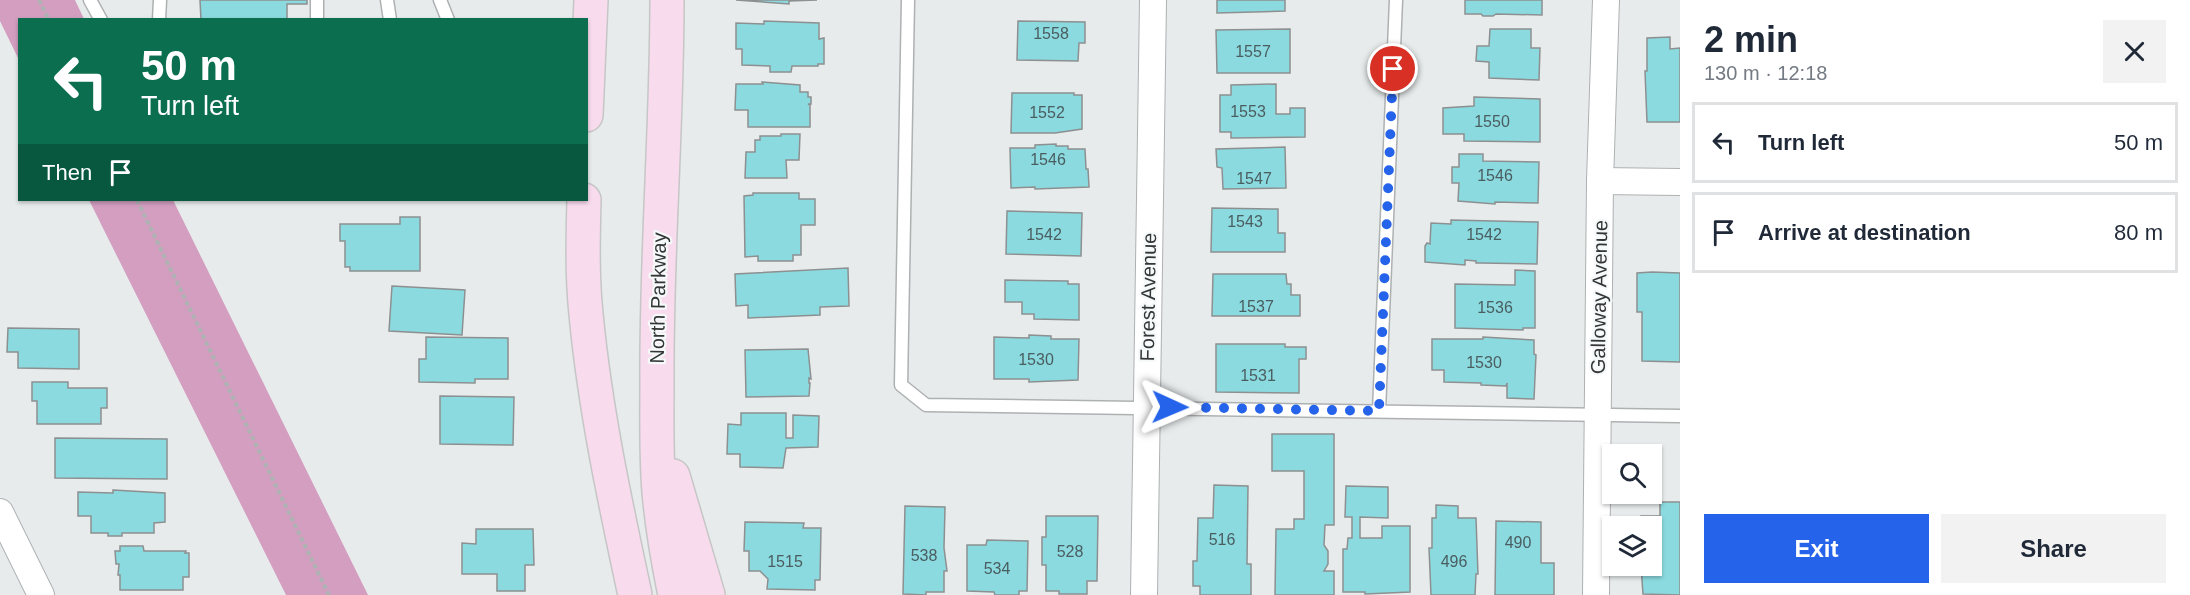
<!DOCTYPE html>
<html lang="en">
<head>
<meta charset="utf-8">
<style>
	:root { --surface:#fff; --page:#f2f2f3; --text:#1f2937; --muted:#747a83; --line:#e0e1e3; --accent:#2563eb }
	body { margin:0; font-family:Helvetica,sans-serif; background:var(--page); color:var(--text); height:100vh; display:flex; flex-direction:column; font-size:22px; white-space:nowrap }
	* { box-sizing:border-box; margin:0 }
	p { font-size:20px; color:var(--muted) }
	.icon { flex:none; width:33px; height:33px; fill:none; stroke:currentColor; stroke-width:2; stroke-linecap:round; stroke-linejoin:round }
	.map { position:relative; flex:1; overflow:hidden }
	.side { display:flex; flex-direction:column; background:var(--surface); width:510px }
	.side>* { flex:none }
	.top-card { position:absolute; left:18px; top:18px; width:570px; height:183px; border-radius:0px; box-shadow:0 2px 4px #0004; background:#0b6e4f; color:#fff; overflow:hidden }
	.tools { position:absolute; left:1602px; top:444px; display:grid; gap:12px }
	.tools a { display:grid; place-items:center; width:60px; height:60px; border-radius:0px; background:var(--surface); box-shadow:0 2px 4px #0004; font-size:30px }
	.pin { position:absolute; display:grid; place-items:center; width:51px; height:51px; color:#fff; margin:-26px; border:3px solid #fff; border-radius:50%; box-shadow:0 2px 6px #0007 }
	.me { position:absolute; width:66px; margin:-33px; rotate:91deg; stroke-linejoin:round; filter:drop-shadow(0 0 4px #0008) }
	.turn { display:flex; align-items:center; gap:21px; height:126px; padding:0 24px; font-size:27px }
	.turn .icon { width:78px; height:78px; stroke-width:2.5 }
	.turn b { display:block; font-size:42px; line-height:51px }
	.then { display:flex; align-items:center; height:57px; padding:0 24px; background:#0003; gap:12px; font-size:22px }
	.round { display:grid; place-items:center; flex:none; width:63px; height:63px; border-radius:0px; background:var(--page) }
	.summary { display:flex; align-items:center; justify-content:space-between; height:102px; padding:0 24px }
	h1 { font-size:36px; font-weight:600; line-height:45px }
	.button { display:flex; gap:12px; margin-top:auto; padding:12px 24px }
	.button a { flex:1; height:69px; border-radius:0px; background:var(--accent); color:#fff; font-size:24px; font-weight:600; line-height:69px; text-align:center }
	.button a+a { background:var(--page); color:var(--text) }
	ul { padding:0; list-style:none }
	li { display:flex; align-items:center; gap:18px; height:81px; margin:0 12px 9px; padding:0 12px; border:3px solid var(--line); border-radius:0px }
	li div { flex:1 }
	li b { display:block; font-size:22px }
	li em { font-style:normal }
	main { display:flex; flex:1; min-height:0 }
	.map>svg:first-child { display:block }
</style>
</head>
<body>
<main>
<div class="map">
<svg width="1680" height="595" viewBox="0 0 1680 595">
	<rect width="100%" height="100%" fill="#e7ebeb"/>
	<g fill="#d39ec0">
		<polygon points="0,0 75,0 84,19 20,20 19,60 0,21"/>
		<polygon points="89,200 173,200 368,595 286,595"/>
	</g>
	<g fill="#8bdae0" stroke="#8d9091" stroke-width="1.5">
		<polygon points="200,0 307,0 307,4 287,4 287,20 201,20"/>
		<polygon points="736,0 817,0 789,1 789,4"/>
		<polygon points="1217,0 1285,0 1285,11 1217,13"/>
		<polygon points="1465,0 1542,0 1542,15 1496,14 1493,16 1483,16 1481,14 1465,14"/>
		<polygon points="764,21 819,23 819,39 824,38 824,64 818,64 818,66 792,66 791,72 770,72 770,66 742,65 742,49 736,49 736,23 764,24"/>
		<polygon points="1018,21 1085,22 1085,43 1079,43 1078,61 1017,60"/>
		<polygon points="1290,29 1290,73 1217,73 1216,30"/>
		<polygon points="1490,29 1531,29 1531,48 1540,48 1539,80 1489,78 1489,62 1476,61 1477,46 1489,46"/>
		<polygon points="1670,37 1670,49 1680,48 1680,122 1647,122 1645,71 1647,71 1647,38"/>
		<polygon points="762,82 800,85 800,92 808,92 808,97 811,97 811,104 808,104 810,105 810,127 748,127 748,110 735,110 736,84 763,84"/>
		<polygon points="1276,84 1276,114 1290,114 1290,108 1305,108 1305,137 1231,138 1231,132 1220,132 1220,95 1231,95 1231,85"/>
		<polygon points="1012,93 1074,93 1074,95 1082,95 1082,129 1055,133 1011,133"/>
		<polygon points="1474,97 1540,99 1540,142 1464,141 1464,134 1443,134 1443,108 1474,106"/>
		<polygon points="781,134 800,134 799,160 786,160 787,178 745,178 746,152 755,152 755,140 760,140 760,136 781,136"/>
		<polygon points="1056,144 1056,146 1068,146 1068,149 1085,149 1086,169 1088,169 1089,187 1035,189 1035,187 1011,188 1010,148 1035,148 1035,145"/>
		<polygon points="1285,147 1286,188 1223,189 1222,168 1217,167 1216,149"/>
		<polygon points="1459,154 1483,154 1483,161 1539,162 1538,203 1495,202 1495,204 1458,201 1459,183 1452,183 1452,167 1459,167"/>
		<polygon points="753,193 799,193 799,199 815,199 815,225 801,225 801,255 793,255 793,261 758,261 758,256 745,257 744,196 753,195"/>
		<polygon points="1212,208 1278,209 1278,233 1285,233 1285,252 1211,252"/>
		<polygon points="1007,211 1082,213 1081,256 1006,254"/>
		<polygon points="400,217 420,217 420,271 350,271 350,267 345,267 345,241 340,241 340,224 400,224"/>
		<polygon points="1451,220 1538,222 1537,264 1480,263 1476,263 1476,261 1465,260 1465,265 1425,262 1425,246 1427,243 1430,244 1431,223 1451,224"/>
		<polygon points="848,268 849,306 820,307 820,315 748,318 748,305 736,306 735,274"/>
		<polygon points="1515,270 1535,271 1535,328 1523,328 1523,330 1455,328 1455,284 1515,285"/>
		<polygon points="1652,272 1680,273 1680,362 1642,361 1642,312 1637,312 1637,273"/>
		<polygon points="1213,274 1286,274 1287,284 1291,284 1291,295 1300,295 1300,316 1212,316"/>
		<polygon points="1005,280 1068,281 1068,284 1079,284 1079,320 1034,319 1034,314 1022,314 1022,302 1005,302"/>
		<polygon points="392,286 465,290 462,335 389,331"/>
		<polygon points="8,328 79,329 79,369 18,368 18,352 7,352"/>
		<polygon points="1029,335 1051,336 1051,339 1079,339 1078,380 1029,382 1029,379 994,379 994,337 1029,338"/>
		<polygon points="426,337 508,338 508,379 475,379 475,383 419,382 419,359 426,359"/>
		<polygon points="1483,337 1534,340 1534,354 1536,355 1534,399 1507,398 1507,383 1506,386 1481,385 1481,383 1444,382 1444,370 1432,370 1432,339 1483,339"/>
		<polygon points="1216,344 1285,344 1285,347 1306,347 1306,359 1299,359 1299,393 1216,392"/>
		<polygon points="808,349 811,379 809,378 809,383 810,383 809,396 746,397 745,350"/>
		<polygon points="32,382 68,382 68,388 107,388 107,408 101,408 101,424 37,424 37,401 32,401"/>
		<polygon points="440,396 514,397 513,445 440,444"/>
		<polygon points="741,413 786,413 786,438 793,438 793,415 819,416 818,447 786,448 783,468 740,467 740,454 727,454 728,424 741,425"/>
		<polygon points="1272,434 1334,434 1334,525 1325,525 1324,545 1328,551 1328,564 1324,571 1334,571 1334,595 1275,595 1276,529 1294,529 1294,519 1304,519 1304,471 1272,471"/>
		<polygon points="55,438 167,439 167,479 55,478"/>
		<polygon points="1214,485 1248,486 1247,564 1251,564 1251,595 1200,595 1200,586 1193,586 1193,561 1197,561 1198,518 1213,518"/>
		<polygon points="1346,486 1388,487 1388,518 1360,517 1360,538 1382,538 1382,526 1410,526 1410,592 1365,594 1365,592 1343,592 1343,549 1347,549 1348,538 1352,538 1352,517 1345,517"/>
		<polygon points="113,490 165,493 165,522 154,523 154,533 122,533 122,536 108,536 108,533 91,533 91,516 78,516 78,492 113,493"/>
		<polygon points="1660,502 1680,502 1680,595 1643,594 1641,566 1652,566 1652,526 1641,526 1641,516 1660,516"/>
		<polygon points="1436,505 1458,506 1458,518 1476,518 1478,574 1476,574 1475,595 1431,595 1429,548 1432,548 1432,518 1436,518"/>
		<polygon points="905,506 945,507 944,548 947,571 944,571 944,592 926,592 926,595 903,594"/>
		<polygon points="1046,516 1098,516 1097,581 1087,581 1087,594 1059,594 1059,591 1046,591 1046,565 1042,565 1042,537 1046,537"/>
		<polygon points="1496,521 1541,522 1541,563 1554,563 1554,595 1495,595"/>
		<polygon points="745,522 804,523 803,528 821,528 820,580 815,580 815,590 767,589 768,579 760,571 749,571 749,551 744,551"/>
		<polygon points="476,529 533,529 534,565 525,565 525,591 497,591 497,574 462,574 462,543 476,544"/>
		<polygon points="987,540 1028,541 1027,591 1019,591 1019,595 995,595 994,592 967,591 967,545 986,545"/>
		<polygon points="120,546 143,546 144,551 186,551 185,553 189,553 189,577 183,577 183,590 120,590 120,575 118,575 119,564 116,564 115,551 120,551"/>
	</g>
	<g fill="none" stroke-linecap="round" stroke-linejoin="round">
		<g stroke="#aeb1b2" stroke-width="15">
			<g id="lane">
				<polyline points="90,0 101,20"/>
				<polyline points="387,0 390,20"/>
				<polyline points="440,0 448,20"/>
				<polyline points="908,0 901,385 926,405 1680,416"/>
				<polyline points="159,20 160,0"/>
				<polyline points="317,20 317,0"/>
				<polyline points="1379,411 1396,0"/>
			</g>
		</g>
		<g stroke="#aeb1b2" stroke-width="28">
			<g id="street">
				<polyline points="1600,181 1680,182"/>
				<polyline points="0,512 41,595"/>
				<polyline points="1144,595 1153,0"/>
				<polyline points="1596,595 1600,181 1606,0"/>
			</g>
		</g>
		<g stroke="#c6c6c6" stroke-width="36">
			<g id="primary">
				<path d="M667 0C667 127 656 255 657 382 657 419 656 455 659 492 662 526 668 561 675 595"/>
				<polyline points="586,115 591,0"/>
				<path d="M584 200C583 238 582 276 586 314 595 409 615 502 635 595"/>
				<polyline points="673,476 708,595"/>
			</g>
		</g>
		<g stroke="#afb2b2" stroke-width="4" stroke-dasharray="4.5 3" stroke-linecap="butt">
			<polyline points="39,0 49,20"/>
			<polyline points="137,200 329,595"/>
		</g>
		<use href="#lane" stroke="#fff" stroke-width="12"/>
		<use href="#street" stroke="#fff" stroke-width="26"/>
		<use href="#primary" stroke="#f9dbee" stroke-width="33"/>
	</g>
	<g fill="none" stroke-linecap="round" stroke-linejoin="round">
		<polyline stroke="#2563eb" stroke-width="10" stroke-dasharray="0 18" points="1170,407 1379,411 1393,69"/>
	</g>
	<g text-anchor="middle" stroke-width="4.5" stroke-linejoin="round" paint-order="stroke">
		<g font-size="16" fill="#4a5e60">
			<text x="1051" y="39">1558</text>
			<text x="1253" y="57">1557</text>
			<text x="1248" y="117">1553</text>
			<text x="1047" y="118">1552</text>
			<text x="1492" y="127">1550</text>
			<text x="1048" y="165">1546</text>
			<text x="1495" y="181">1546</text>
			<text x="1254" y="184">1547</text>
			<text x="1245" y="227">1543</text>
			<text x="1044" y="240">1542</text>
			<text x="1484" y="240">1542</text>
			<text x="1256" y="312">1537</text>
			<text x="1495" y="313">1536</text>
			<text x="1036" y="365">1530</text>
			<text x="1484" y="368">1530</text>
			<text x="1258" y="381">1531</text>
			<text x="1222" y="545">516</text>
			<text x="1518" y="548">490</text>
			<text x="1070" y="557">528</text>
			<text x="924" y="561">538</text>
			<text x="785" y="567">1515</text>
			<text x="1454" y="567">496</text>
			<text x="997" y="574">534</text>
		</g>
		<g font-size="20" fill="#343535" stroke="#f5f9f9">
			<text transform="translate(1148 297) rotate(-89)" y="7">Forest Avenue</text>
			<text transform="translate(1599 297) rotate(-89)" y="7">Galloway Avenue</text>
			<text transform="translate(658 298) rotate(-89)" y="7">North Parkway</text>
		</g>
	</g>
</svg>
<div class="tools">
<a><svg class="icon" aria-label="search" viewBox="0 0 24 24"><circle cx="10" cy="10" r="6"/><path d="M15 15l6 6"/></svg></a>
<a><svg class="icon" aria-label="layers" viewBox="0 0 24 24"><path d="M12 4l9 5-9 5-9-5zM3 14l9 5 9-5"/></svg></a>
</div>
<div class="pin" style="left:1393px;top:69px;background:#d93025"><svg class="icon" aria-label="arrive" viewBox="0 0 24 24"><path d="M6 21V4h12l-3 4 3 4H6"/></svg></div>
<svg class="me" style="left:1170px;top:407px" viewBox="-20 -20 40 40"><path d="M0-17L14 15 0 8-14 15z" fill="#2563eb" stroke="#fff" stroke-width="4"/></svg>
<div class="top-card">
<div class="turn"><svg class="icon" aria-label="left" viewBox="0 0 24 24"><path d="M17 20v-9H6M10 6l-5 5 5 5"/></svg><div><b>50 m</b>Turn left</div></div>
<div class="then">Then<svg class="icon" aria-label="arrive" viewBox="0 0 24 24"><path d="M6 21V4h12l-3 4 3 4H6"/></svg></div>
</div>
</div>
<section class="side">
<div class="summary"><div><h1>2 min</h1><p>130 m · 12:18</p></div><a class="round"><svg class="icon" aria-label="close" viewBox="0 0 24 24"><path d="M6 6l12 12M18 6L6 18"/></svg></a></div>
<ul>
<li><svg class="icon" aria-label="left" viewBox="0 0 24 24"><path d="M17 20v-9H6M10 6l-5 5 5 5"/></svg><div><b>Turn left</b></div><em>50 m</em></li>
<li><svg class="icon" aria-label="arrive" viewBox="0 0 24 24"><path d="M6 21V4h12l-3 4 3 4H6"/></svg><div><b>Arrive at destination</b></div><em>80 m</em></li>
</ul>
<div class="button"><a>Exit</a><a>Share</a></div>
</section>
</main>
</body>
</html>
